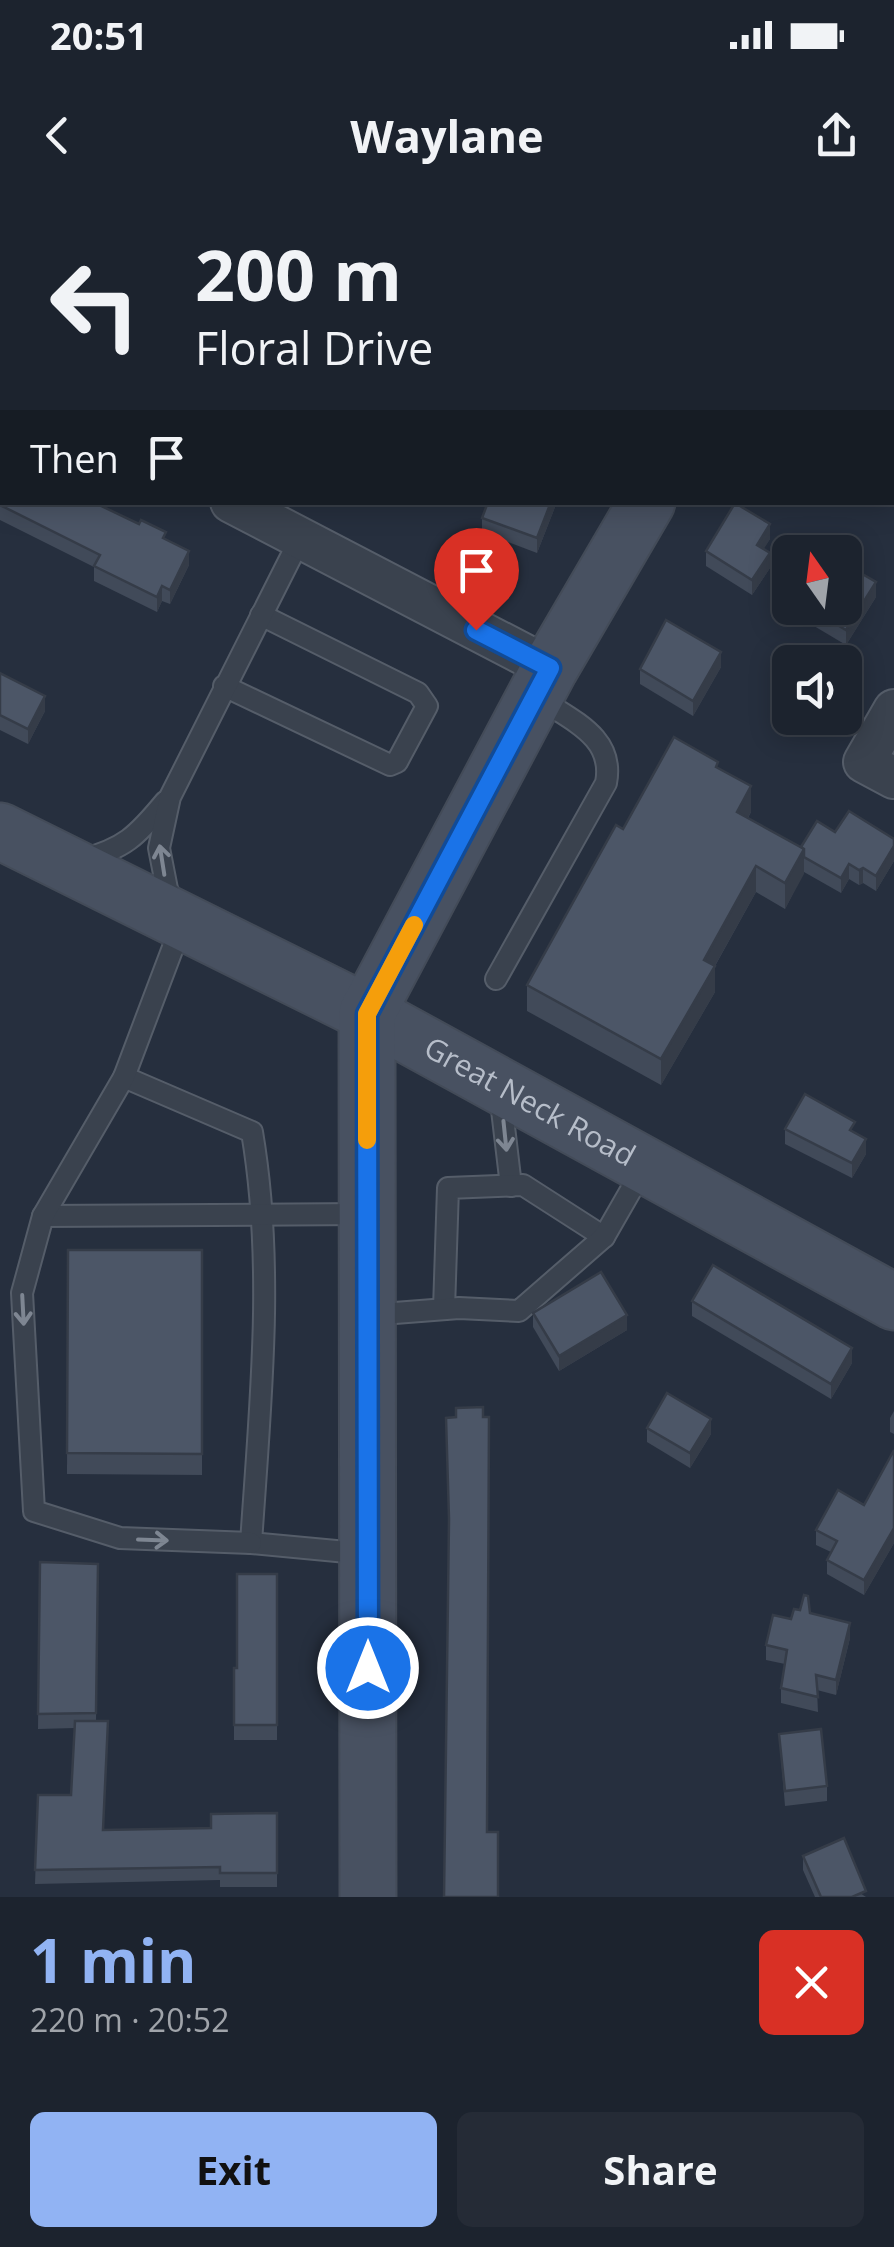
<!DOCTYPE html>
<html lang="en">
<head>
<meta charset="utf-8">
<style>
	:root { --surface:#1c232e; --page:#252b36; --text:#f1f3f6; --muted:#a0a4aa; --line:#3a404a; --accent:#91b3f3 }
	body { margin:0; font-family:"Open Sans",sans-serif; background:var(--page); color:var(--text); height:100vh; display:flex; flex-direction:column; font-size:38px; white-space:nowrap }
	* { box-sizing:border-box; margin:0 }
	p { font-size:32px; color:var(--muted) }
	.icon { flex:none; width:55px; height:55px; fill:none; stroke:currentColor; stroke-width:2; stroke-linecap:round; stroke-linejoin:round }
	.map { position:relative; height:1697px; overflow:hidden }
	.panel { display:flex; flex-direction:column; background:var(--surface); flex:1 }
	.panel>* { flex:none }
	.guide { position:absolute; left:0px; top:0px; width:895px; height:305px; box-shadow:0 5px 25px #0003,0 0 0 2px var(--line); background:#1c232e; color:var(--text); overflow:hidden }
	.needle { width:65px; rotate:346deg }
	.tools { position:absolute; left:772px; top:335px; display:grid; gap:20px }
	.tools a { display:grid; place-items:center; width:90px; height:90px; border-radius:15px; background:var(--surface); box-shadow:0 5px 25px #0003,0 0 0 2px var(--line); font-size:50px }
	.pin { position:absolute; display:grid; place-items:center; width:85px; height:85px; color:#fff; margin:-102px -42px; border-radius:50% 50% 50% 0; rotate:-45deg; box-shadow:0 0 10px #0007 }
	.pin .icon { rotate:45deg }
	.me { position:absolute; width:110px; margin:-55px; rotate:0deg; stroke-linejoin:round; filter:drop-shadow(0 0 8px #0008) }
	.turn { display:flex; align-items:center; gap:35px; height:210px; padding:0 30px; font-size:45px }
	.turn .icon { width:130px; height:130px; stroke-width:2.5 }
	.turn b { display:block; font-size:70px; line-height:85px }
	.then { display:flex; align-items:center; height:95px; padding:0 30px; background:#0003; gap:20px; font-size:38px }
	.round { display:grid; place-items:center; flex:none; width:105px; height:105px; border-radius:15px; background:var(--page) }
	.headline { display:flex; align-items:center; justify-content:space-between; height:170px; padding:0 30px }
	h1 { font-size:60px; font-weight:700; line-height:75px; color:var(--accent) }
	.primary-button { display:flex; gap:20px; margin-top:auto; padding:20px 30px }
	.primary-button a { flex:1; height:115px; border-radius:15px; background:var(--accent); color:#111; font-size:40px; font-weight:700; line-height:115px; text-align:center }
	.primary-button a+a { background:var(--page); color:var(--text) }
	.status { display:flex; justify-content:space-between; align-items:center; height:70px; padding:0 50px; background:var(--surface); direction:ltr }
	.status svg { height:28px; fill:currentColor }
	header { display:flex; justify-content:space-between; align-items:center; height:130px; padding:0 30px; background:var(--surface); font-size:45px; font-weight:700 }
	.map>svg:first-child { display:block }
</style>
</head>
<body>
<div class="status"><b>20:51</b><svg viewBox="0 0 49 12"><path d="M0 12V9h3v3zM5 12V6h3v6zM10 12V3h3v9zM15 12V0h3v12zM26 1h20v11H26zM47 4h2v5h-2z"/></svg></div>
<header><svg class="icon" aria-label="back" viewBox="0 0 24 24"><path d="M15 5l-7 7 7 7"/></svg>Waylane<svg class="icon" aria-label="share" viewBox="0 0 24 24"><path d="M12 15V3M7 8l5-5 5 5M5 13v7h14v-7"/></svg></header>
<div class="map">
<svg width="894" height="1697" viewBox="0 0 894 1697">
	<rect width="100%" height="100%" fill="#262f3e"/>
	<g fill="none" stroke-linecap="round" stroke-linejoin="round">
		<g stroke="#555d69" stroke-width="24">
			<g id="lane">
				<polyline points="224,486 390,565 397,562 427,506 418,493 261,415"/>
				<path d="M81 660C124 649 137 636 165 602"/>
				<path d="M496 779 606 583C615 537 572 521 539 498"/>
				<path d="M124 877 252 932C275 1067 260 1207 251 1343L368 1354"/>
				<polyline points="500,893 511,986"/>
				<polyline points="43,1016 365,1014"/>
				<polyline points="444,1109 448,988 523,985 604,1037"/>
				<polyline points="369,1115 459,1108 519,1111 604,1037 643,969"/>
				<polyline points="251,1343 120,1338 34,1311 22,1093 43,1016 124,877 183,721 167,689 159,648 170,597 300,339"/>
			</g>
		</g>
		<g stroke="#555d69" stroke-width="44">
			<g id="street">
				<polyline points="371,2 372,0"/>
				<polyline points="892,73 894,74"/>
				<polyline points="0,190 2,191"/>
				<polyline points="231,302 550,468"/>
				<polyline points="894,510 864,562 894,578"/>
			</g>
		</g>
		<g stroke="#434b58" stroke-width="59">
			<g id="secondary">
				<polyline points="822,2 824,0"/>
				<path id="s1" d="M0 631 367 813 894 1102"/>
				<polyline points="368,1697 367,813 550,468 647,302"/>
			</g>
		</g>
		<use href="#lane" stroke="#3a424e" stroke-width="20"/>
		<use href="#street" stroke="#3a424e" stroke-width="40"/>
		<use href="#secondary" stroke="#485161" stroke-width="55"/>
	</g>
	<g fill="#414a59">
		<polygon points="203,0 229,0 227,2 229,2 205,2"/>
		<polygon points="0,26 2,27 2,87 0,86"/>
		<polygon points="0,258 166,339 189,365 170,404 162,401 157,412 94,381 94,367 0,320"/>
		<polygon points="488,302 557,302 537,353 482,332 482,318"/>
		<polygon points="770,339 763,349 770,368 752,395 706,366 706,351"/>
		<polygon points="876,397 846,445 809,423 809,408"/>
		<polygon points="721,467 693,516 640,484 640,469"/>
		<polygon points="0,473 45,511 28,544 0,530"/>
		<polygon points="718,568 751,612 748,618 801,647 835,632 894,639 894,661 876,691 863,683 859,685 849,679 841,693 804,672 785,709 756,692 715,766 715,792 661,885 527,811 527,785 623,629"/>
		<polygon points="785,929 855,933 866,954 852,978 785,944"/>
		<polygon points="68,1050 202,1050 202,1275 67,1274"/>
		<polygon points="692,1101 852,1163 831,1199 692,1116"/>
		<polygon points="533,1113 627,1130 559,1171 533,1127"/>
		<polygon points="894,1211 894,1234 890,1232 890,1218"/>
		<polygon points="647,1228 711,1234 690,1268 647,1242"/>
		<polygon points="894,1250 894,1343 864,1395 827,1374 827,1360 831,1352 816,1345 816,1330 864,1305"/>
		<polygon points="40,1362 98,1364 96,1521 103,1630 211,1628 277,1613 277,1687 220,1687 220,1680 35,1684 38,1595 71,1595 75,1528 38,1529"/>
		<polygon points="277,1374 277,1540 234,1540 234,1468 237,1468"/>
		<polygon points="810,1413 850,1438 836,1495 817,1490 818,1512 781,1503 781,1488 785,1464 766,1460 766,1445 791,1419"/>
		<polygon points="779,1534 827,1586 827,1601 785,1606"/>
		<polygon points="803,1656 866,1697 815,1697 803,1670"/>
	</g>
	<g fill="#353c48">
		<polygon points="551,302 557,302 537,353 537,338"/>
		<polygon points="770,324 770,339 757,360 757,345"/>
		<polygon points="189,351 189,365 170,404 170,390"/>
		<polygon points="770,353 770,368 752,395 752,380"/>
		<polygon points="876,382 876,397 846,445 846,430"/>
		<polygon points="162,386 162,401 157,412 157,397"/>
		<polygon points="721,452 721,467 693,516 693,501"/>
		<polygon points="45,496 45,511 28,544 28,529"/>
		<polygon points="751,586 751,612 737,637 737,612"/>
		<polygon points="894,646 894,661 876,691 876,676"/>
		<polygon points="804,649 804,674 785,709 785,683"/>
		<polygon points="849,664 849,679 841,693 841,678"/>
		<polygon points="756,666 756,692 712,771 715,766 715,792 661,885 661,859 704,760"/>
		<polygon points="863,668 863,683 859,685 859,670"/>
		<polygon points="866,939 866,954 852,978 852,963"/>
		<polygon points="627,1115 627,1130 559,1171 559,1156"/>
		<polygon points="852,1148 852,1163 831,1199 831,1184"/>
		<polygon points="711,1219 711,1234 690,1268 690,1253"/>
		<polygon points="894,1328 894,1343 864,1395 864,1380"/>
		<polygon points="850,1423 850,1438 836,1495 836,1480"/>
	</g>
	<g fill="#4c5667" stroke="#353c48" stroke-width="2.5">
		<polygon points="463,0 514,0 512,2 462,2"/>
		<polygon points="674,0 724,0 722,2 673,2"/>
		<polygon points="0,26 2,27 2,72 0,71"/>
		<polygon points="892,146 894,147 894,249 892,252"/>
		<polygon points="0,258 2,259 2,302 93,302 139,324 141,320 166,332 163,338 189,351 170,390 162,386 157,397 94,366 100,355 0,305"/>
		<polygon points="488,302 551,302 537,338 482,318"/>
		<polygon points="735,303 770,324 757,345 770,353 752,380 706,351"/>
		<polygon points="845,364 876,382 846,430 809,408 845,408"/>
		<polygon points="666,420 721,452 693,501 640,469"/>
		<polygon points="0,473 45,496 28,529 0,515"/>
		<polygon points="674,537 718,562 716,567 751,586 737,612 804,649 785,683 756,666 704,760 715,766 661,859 527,785 616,625 623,629"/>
		<polygon points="849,611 894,639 894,646 876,676 863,668 859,670 849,664 841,678 804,657 804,649 801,647 817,621 835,632"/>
		<polygon points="805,894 855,922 850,930 866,939 852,963 785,929"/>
		<polygon points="68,1050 202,1050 202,1254 67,1253"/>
		<polygon points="713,1065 852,1148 831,1184 692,1101"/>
		<polygon points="601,1072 627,1115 559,1156 533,1113"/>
		<polygon points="667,1193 711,1219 690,1253 647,1228"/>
		<polygon points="483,1207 483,1217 489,1217 487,1632 498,1632 498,1697 444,1697 449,1319 446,1218 456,1217 456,1208"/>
		<polygon points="894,1250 894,1328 864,1380 827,1360 837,1341 816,1330 838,1290 864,1305"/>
		<polygon points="40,1362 98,1364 96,1513 38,1514"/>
		<polygon points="237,1374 277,1374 277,1525 234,1525 234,1468 237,1468"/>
		<polygon points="804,1395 808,1396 810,1413 850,1423 836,1480 816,1475 818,1497 781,1488 787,1450 766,1445 773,1415 791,1419 794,1409 800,1410"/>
		<polygon points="75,1521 108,1521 103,1630 211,1628 211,1614 277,1613 277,1673 220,1673 220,1667 35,1670 38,1595 71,1595"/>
		<polygon points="821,1529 827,1586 785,1591 779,1534"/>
		<polygon points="844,1638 866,1691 852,1697 821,1697 803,1656"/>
	</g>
	<defs><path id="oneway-shaft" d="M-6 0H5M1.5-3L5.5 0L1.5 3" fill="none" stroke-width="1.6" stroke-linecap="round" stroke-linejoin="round" transform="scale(2.5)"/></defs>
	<g stroke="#7e8692">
		<use href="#oneway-shaft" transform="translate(162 660) rotate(-99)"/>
		<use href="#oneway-shaft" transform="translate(505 936) rotate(84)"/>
		<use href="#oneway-shaft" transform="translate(23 1110) rotate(87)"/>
		<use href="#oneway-shaft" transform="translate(153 1340) rotate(2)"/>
	</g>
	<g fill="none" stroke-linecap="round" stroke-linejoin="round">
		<g stroke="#114b97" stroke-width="25">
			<polyline id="route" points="368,1468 367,814 550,468 476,430"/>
		</g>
		<use href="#route" stroke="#1a73e8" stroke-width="18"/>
		<polyline stroke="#f59e0b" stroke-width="18" points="367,940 367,814 414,725"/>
	</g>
	<g text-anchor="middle" stroke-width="9" stroke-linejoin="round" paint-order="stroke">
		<g font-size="30" fill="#b6bdc9" stroke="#1f2734">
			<text dy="10" stroke="none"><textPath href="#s1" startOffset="595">Great Neck Road</textPath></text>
		</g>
	</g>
</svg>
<div class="tools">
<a><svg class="needle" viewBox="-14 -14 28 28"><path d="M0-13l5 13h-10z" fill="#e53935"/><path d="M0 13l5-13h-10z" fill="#a0a4aa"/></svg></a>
<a><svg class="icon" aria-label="sound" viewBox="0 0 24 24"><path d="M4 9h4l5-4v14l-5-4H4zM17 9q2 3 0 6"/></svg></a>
</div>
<div class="pin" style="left:476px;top:430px;background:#d93025"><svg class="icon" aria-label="arrive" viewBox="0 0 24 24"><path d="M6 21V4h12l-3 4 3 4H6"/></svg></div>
<svg class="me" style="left:368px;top:1468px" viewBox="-20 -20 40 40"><circle r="17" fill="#1a73e8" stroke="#fff" stroke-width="3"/><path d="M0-11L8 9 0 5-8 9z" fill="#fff"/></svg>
<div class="guide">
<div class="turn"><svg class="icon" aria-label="left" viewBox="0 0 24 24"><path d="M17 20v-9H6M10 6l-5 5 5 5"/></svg><div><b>200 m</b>Floral Drive</div></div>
<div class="then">Then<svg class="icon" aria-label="arrive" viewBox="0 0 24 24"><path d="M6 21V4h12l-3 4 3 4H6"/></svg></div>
</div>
</div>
<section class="panel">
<div class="headline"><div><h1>1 min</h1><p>220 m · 20:52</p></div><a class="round" style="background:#d93025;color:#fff"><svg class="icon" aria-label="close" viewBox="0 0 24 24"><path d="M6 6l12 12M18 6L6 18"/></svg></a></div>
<div class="primary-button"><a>Exit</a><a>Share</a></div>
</section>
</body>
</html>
